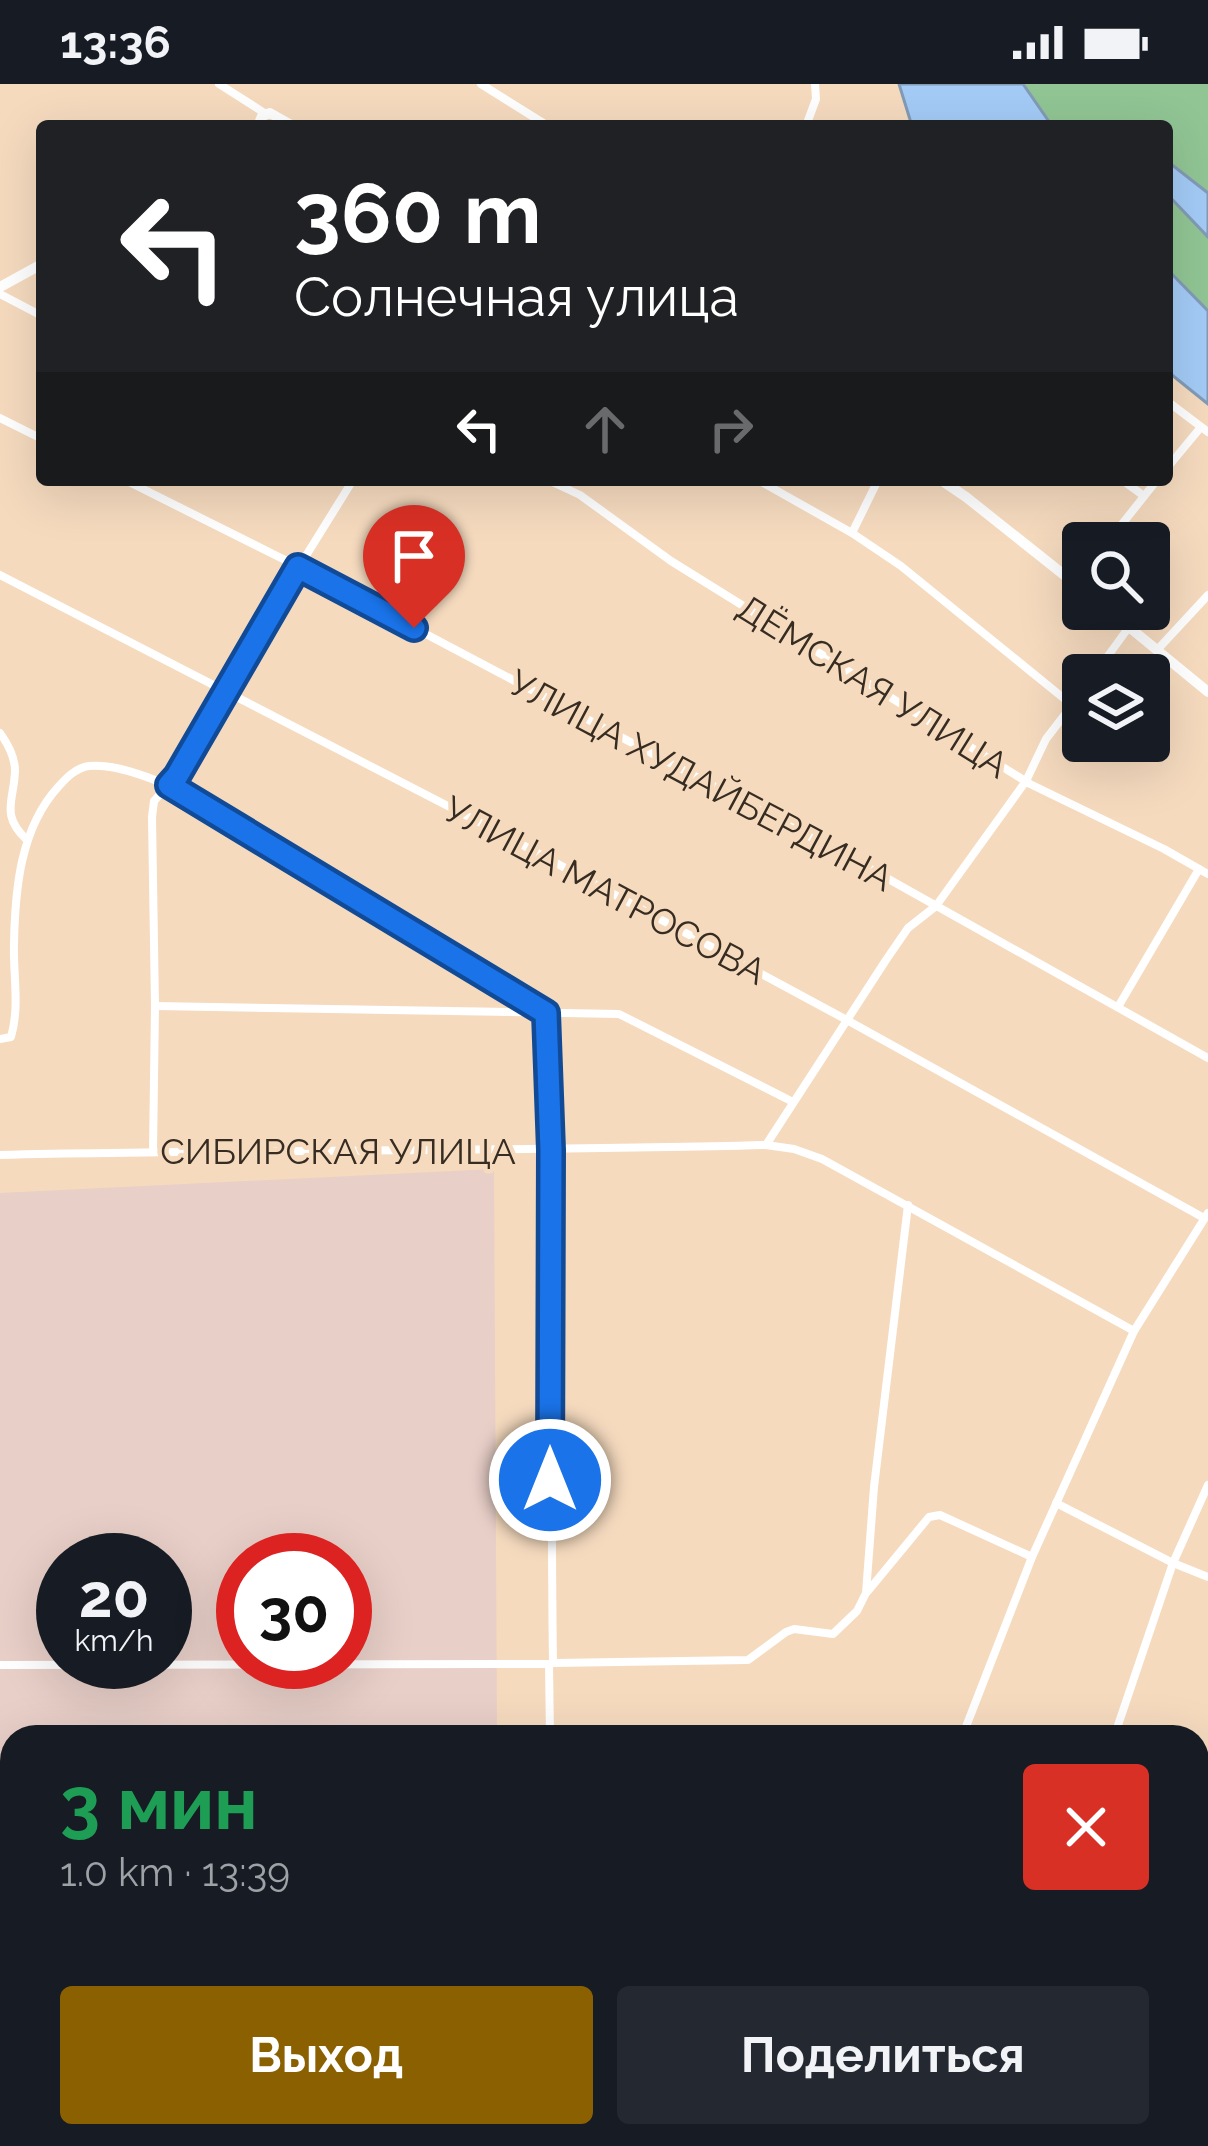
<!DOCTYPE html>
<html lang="ru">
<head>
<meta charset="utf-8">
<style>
	:root { --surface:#171b24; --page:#242831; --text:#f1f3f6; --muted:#9ea1a6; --accent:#8a6000 }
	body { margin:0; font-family:Raleway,sans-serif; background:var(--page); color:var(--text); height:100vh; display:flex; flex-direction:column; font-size:45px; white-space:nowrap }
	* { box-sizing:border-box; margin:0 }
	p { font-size:39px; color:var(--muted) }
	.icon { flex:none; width:66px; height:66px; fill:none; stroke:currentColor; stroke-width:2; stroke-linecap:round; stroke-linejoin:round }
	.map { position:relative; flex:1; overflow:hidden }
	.drawer { position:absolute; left:0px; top:1641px; width:1209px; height:423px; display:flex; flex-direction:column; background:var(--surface); border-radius:36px 36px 0 0; box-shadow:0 12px 48px #0002 }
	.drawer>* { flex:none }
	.banner { position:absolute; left:36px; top:36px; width:1137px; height:366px; border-radius:12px; box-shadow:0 12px 48px #0002; background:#202124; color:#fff; overflow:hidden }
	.tools { position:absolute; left:1062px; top:438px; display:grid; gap:24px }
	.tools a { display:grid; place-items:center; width:108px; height:108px; border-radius:12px; background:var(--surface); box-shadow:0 12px 48px #0002; font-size:60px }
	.speed { position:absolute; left:36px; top:1449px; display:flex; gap:24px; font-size:60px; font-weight:700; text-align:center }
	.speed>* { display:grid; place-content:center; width:156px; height:156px; border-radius:50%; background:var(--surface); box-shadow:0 12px 48px #0002; line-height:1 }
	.speed small { font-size:30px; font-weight:400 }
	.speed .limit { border:18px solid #d22; background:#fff; color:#111 }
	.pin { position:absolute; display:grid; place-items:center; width:102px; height:102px; color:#fff; margin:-123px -51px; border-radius:50% 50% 50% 0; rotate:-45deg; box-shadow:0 0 12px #0007 }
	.pin .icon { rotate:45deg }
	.me { position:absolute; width:132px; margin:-66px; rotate:0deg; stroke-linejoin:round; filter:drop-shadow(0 0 9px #0008) }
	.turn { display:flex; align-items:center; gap:42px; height:252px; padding:0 60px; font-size:54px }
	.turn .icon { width:156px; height:156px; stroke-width:2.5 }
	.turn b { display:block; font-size:84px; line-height:102px }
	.lanes { display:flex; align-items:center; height:114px; padding:0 60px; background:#0003; justify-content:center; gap:60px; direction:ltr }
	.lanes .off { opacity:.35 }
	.round { display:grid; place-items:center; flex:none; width:126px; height:126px; border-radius:12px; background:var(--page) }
	.overview { display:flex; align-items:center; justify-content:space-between; height:204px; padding:0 60px }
	h1 { font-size:72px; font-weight:700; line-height:90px; color:#1e9e55 }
	.primary-button { display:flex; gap:24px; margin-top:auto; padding:24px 60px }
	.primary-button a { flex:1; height:138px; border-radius:12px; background:var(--accent); color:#fff; font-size:48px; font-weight:700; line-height:138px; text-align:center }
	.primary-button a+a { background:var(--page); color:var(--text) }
	.status { display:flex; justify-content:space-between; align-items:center; height:84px; padding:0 60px; background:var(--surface); direction:ltr }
	.status svg { height:33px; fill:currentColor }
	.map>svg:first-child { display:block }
</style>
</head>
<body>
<div class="status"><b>13:36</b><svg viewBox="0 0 49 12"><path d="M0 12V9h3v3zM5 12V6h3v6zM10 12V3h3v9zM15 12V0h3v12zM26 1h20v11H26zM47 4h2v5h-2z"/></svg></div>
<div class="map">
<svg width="1208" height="2062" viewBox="0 0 1208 2062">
	<rect width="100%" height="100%" fill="#f5dabe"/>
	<path fill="#e8cfc8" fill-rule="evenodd" d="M494 1085 497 1653H12V2052L500 2054 434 2062H0V1109ZM63 1476H165V1578H63ZM243 1476H345V1578H243Z"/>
	<polygon fill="#91c594" points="1023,0 1208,0 1208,227 1167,185 1167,42 1052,42"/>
	<g fill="#a3cbf6" stroke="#829bb6" stroke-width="3">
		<polygon points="899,0 1023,0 1052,42 912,42"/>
		<polygon points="1167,77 1208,109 1208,153 1167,110"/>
		<polygon points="1167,185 1208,227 1208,320 1167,287"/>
	</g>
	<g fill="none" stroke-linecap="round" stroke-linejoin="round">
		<g stroke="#fff" stroke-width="8">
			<polyline points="219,0 266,30"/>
			<polyline points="481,0 548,42"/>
			<polyline points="806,42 816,15 815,0"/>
			<polyline points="0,210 42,232"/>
			<polyline points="1167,317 1208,348"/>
			<polyline points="0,334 42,355"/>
			<polyline points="1167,384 1201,343"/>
			<polyline points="125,396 299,483 867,783 1208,974"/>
			<polyline points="548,396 580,411 671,477 1030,700 1164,765 1208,790"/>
			<polyline points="758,396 852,449 901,482 1072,621"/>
			<polyline points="1122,396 1144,412"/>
			<polyline points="852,449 878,396"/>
			<polyline points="1107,459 1157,396"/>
			<polyline points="0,491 504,751 845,935 1204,1134"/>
			<polyline points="1158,565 1208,511"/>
			<polyline points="1094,591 1129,543"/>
			<path d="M0 649C8 660 15 672 15 687 14 717 0 731 27 756"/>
			<polyline points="155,922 619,930 793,1018"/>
			<polyline points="1118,923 1199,785"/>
			<path d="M546 929C554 1145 550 1362 553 1579L549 1580 550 1653"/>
			<path d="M0 955 11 953C20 922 13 891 14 860 15 806 20 744 59 702 67 693 76 684 89 682 117 679 162 698 187 710L546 929"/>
			<polyline points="766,1061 886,876 908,844 936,822 1026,697 1046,655 1083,607"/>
			<polyline points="153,1068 155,922 152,733 154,717 177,692 299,483 353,396"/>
			<path d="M0 1071C255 1065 511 1068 766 1061L794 1065 822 1075 1134 1247"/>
			<polyline points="1056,1419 1173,1479 1208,1493"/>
			<polyline points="868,1507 929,1433 940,1431 1032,1473"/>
			<polyline points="553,1579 748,1576 786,1548 794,1545 833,1550 857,1527 866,1509 874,1403 908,1121"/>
			<polyline points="0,1581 549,1580"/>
			<polyline points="962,1653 1032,1473 1134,1247 1208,1129"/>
			<polyline points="1114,1653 1173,1479 1208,1401"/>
			<polyline points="1197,1962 1208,1962"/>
			<polyline points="567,2052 568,2062"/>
			<polyline points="894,2062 896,2052"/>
		</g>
		<g stroke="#fff" stroke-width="10">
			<polyline points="258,42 262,32 270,29 293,42"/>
			<polyline points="0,203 42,180"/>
			<polyline points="941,396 966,413 1083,506"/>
			<polyline points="1107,525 1208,608"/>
		</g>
	</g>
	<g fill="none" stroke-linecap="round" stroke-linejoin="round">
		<g stroke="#114b97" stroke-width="30">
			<polyline id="route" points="414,544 298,483 177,692 169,701 546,929 551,1066 550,1396"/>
		</g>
		<use href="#route" stroke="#1a73e8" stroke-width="21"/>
	</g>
	<g text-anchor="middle" stroke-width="9" stroke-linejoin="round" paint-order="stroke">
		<g font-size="36" fill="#362c21" stroke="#f5dabe">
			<text transform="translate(873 602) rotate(32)" y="13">ДЁМСКАЯ УЛИЦА</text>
			<text transform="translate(701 696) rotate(28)" y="13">УЛИЦА ХУДАЙБЕРДИНА</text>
			<text transform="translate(605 806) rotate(28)" y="13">УЛИЦА МАТРОСОВА</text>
			<text x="338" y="1080">СИБИРСКАЯ УЛИЦА</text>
		</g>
	</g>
</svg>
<div class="tools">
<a><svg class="icon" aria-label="search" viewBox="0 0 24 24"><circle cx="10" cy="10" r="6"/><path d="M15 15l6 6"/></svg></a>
<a><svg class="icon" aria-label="layers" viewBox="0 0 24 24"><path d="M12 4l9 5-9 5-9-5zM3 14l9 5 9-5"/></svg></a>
</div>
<div class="speed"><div>20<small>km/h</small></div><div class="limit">30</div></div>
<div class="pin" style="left:414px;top:544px;background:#d93025"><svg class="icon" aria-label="arrive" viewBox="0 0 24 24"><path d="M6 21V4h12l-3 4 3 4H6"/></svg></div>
<svg class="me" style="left:550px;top:1396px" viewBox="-20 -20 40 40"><circle r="17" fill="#1a73e8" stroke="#fff" stroke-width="3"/><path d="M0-11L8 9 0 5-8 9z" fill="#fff"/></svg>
<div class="banner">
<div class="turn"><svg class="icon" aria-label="left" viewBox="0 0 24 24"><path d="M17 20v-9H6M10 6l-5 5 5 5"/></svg><div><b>360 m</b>Солнечная улица</div></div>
<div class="lanes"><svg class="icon" aria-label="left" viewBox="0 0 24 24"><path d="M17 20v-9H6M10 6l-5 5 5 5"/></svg><svg class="icon off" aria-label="ahead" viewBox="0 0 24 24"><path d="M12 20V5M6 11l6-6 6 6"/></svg><svg class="icon off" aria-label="right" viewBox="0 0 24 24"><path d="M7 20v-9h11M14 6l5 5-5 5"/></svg></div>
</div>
<section class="drawer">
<div class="overview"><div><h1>3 мин</h1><p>1.0 km · 13:39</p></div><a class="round" style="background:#d93025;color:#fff"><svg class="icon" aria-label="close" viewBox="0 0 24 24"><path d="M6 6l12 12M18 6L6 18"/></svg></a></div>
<div class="primary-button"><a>Выход</a><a>Поделиться</a></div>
</section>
</div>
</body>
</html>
